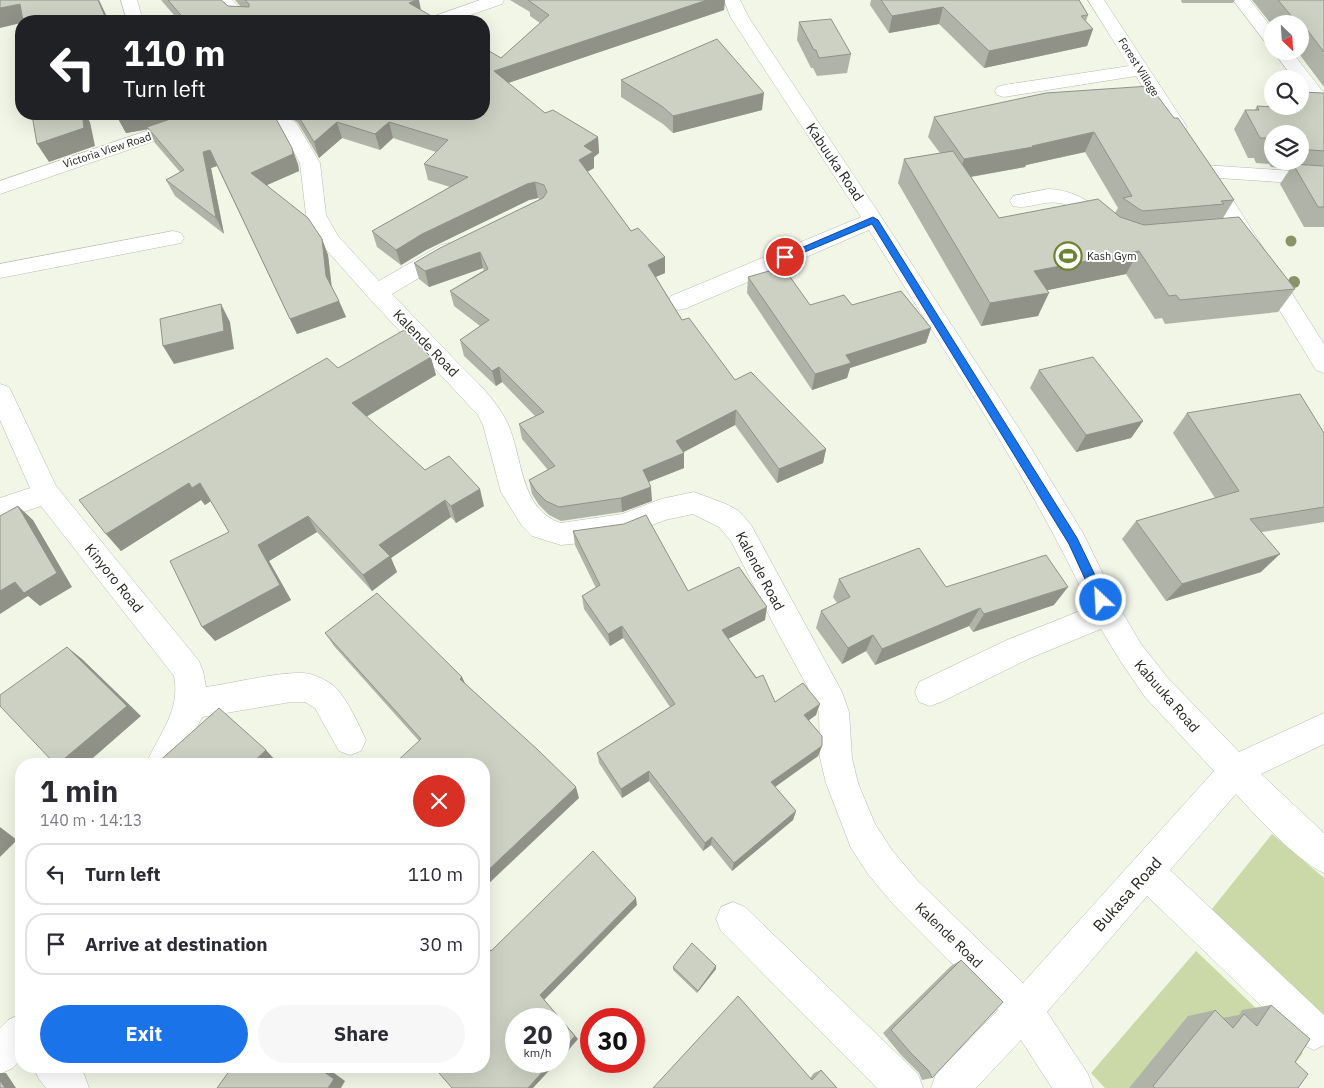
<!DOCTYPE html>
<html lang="en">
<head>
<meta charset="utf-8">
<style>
	:root { --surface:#fff; --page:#f7f7f7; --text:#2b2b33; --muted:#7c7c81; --line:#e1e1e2; --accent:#1a73e8 }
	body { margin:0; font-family:"IBM Plex Sans",sans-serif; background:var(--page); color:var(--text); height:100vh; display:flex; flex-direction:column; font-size:19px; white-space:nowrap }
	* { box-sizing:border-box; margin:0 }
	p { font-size:16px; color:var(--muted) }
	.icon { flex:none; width:28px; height:28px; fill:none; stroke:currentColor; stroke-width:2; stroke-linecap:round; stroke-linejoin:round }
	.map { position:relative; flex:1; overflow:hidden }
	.details { position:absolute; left:15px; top:758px; width:475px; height:315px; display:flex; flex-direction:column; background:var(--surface); border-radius:20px; box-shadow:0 5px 20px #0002 }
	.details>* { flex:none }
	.banner { position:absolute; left:15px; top:15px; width:475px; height:105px; border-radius:20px; box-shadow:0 5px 20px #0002; background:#202124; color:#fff; overflow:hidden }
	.needle { width:32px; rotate:155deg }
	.tools { position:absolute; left:1264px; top:15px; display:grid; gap:10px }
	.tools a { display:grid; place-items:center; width:45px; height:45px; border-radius:50%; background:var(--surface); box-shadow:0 5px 20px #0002; font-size:25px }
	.speed { position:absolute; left:505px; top:1008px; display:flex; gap:10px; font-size:25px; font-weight:700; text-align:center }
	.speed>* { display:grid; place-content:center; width:65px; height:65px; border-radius:50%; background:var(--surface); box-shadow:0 5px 20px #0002; line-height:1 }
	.speed small { font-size:12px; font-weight:400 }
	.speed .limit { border:8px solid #d22; background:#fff; color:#111 }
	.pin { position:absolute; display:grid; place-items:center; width:42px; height:42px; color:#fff; margin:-21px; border:2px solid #fff; border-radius:50%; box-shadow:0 1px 5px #0007 }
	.me { position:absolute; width:55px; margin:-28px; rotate:335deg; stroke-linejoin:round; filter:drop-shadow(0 0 4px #0008) }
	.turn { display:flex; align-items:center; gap:18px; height:105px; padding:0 25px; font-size:22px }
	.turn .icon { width:65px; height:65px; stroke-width:2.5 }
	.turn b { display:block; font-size:35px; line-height:42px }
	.round { display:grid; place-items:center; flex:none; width:52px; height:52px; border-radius:26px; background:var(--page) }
	.head { display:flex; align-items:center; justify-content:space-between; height:85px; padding:0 25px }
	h1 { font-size:30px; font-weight:700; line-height:38px }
	.primary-button { display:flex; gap:10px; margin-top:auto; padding:10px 25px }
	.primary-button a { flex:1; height:58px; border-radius:30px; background:var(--accent); color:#fff; font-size:20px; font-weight:700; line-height:58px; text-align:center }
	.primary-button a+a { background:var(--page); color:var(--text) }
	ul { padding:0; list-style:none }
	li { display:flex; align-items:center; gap:15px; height:62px; margin:0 10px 8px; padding:0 15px; border:2px solid var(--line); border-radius:20px }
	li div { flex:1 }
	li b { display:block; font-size:19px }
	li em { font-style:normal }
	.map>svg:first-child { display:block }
</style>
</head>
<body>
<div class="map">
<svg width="1324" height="1088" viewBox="0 0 1324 1088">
	<rect width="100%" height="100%" fill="#f1f6e7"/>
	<g fill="#cbd9a9">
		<polygon points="1272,834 1324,878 1324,1019 1207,915"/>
		<polygon points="1196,951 1303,1053 1276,1088 1105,1088 1091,1073"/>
	</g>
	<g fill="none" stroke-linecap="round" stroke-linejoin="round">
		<g stroke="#b8bcae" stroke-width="1">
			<g id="minor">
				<polygon points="121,0 137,0 143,21 127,21"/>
				<polygon points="215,0 232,0 253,21 235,21"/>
				<polygon points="480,0 504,0 502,4 453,21 429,21 432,17"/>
				<path d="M724 0H740L749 18 880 215 1018 427 1083 533 1118 605 1141 644 1167 677 1239 752 1324 713V744L1261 774 1324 833V873C1297 861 1257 817 1236 794L1170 870 1324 1015V1045L1314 1050 1301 1044 1147 896 1047 1012 1088 1074 1093 1088H1052L1021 1040 976 1088H931L936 1074 998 1010 893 904 868 874 851 848 826 783 820 758 819 712 813 697 775 627 731 541 719 527 693 514 665 520 625 536 581 543 561 545 532 536 522 526 501 492 483 425 478 415 369 298 322 245 306 215 300 163 283 132 263 114H284L297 124 320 163 326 215 338 236 379 281 441 245 449 243 457 245 460 250 457 255 392 294C413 316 435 339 456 361 475 380 495 398 507 422 523 455 519 510 561 523L622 514 661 499 694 492 726 504 739 511 751 525 842 692 849 712 852 758 858 783 875 824 892 850 917 880 1023 983 1214 771 1145 697 1121 662 1101 629 1028 659 941 702 930 706 919 702 915 692 919 682 1007 640 1090 607C1028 475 946 354 869 230L687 308 679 310 671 308 668 302 671 296 861 217 731 18Z"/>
				<polygon points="1088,0 1104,0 1187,127 1184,131 1177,133 1170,131 1136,76 1004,97 997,95 995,91 997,87 1004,85 1129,66"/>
				<polygon points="1233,0 1250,0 1272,28 1272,44 1266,43"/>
				<path d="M1273 51H1291L1324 93V112C1312 109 1300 91 1300 79H1294Z"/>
				<polygon points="196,114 223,114 221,118 0,194 0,181"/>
				<polygon points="1204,165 1324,173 1324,185 1219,178 1324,344 1324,373 1316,370 1199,178 1200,176 1194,171 1197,167"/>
				<path d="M1048 189C1076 190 1094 204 1115 222L1118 227 1115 232C1091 238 1081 206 1059 203 1043 200 1028 210 1013 206L1010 201 1013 196Z"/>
				<polygon points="173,231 181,233 184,238 181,243 0,278 0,264"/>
				<path d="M0 384 9 387 12 393 56 486 199 661 203 671 206 687C229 684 290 669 310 674 318 676 332 683 337 689 348 701 359 725 366 740L361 751 350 755 339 751 315 708 305 702H291L202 717 179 764H146C159 734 181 711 174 676L41 506 0 520V498L30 488 0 420Z"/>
				<polygon points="733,902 745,907 918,1074 923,1088 877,1088 721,931 716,919 721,907"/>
				<polygon points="21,1014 21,1060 13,1068 0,1074 0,1028 8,1020"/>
				<polygon points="33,1066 77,1066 84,1074 89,1088 46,1088 39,1079"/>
			</g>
		</g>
		<use href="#minor" fill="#fff" fill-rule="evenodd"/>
	</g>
	<g fill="#899268">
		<circle cx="1291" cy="241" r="5.5"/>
		<circle cx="1294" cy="282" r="6"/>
	</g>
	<g fill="#b0b4a8" fill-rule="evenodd">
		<polygon points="161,0 221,0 228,6 241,7 235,0 419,0 179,21"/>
		<polygon points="510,0 725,0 724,10 508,83 545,113 598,137 599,153 594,157 594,168 587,172 631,231 665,273 656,277 682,320 735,380 826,449 823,463 777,483 735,425 684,452 684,468 649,482 652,501 622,512 561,521 549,515 539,505 532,494 529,480 548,470 522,439 519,424 535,416 502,382 496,386 464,356 460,340 480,326 454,306 450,291 484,270 483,268 429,287 419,279 414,263 540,199 538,198 529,200 426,250 401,265 377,247 372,231 450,187 428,180 424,164 436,152 393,138 380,150 342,138 319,158 298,123 286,114 484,114 501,58 540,23 530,16 530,12"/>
		<polygon points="871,0 1079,0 1088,15 1086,21 1093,29 1087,46 984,68 939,24 889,33 870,5"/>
		<polygon points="1181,0 1235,0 1233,3 1182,3"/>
		<polygon points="1252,0 1324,0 1324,87 1297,51 1300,51 1300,24 1272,24 1272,25"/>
		<polygon points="799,22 851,54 847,73 817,76 813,68 811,68 797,40"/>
		<polygon points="621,80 762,110 673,133 663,124 621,97"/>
		<path d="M1324 93V227H1304L1280 184 1290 169 1271 167 1269 164 1256 163 1254 158H1248L1234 129 1245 110H1255L1257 106 1267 107 1272 98V106ZM1272 134H1300V161H1272Z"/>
		<polygon points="116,114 298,164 299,171 267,185 322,239 328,255 332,287 339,301 346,317 297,334 217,166 211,168 224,234 175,196 166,180 180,172 155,143 148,129 126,133"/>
		<path d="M934 117 1174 118 1234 200 1223 218 1295 289 1278 312 1165 324 1162 318 1155 319 1126 274 1047 290 1038 316 981 326 898 183 904 159 940 153 928 137ZM1085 152 1118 208 1115 213 999 218 971 177 1025 167 1026 165Z"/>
		<polygon points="748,277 810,305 852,305 931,328 926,343 850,368 847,378 812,390 747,293"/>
		<polygon points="338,368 436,375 366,417 425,470 484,506 456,523 451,517 391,558 397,572 372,591 317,532 269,561 291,600 215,641 229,532 211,501 205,505 201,500 121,551 106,534"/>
		<polygon points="1039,370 1143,421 1131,438 1076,452 1030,388"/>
		<polygon points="1187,413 1324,433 1324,522 1262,532 1261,572 1166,601 1122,539 1136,521 1215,498 1173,433"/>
		<polygon points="573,531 688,591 765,620 728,639 775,702 816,715 809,720 822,746 818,756 775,787 796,811 793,820 732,871 711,845 703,851 649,781 622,798 599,763 597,753 670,707 623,638 610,646 584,609 582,596 596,588 575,545"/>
		<polygon points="839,579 946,587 1054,605 973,632 969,626 875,665 866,651 842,664 816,628 821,611 837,603 833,597"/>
		<polygon points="325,633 462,677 465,684 579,798 419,741 334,646"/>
		<polygon points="961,960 932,1078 922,1080 919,1073 901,1055 883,1033 951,966"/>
		<polygon points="716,966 716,969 697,993 673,970 673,967"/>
		<polygon points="1271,1005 1295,1062 1298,1088 1129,1088 1188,1016 1215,1010 1222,1018 1239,1015 1242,1010"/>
		<polygon points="821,1070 837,1088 653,1088 810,1078 814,1073"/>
	</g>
	<g fill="#909288">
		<polygon points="98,0 99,0 109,21 106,21"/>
		<polygon points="416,0 419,0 422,15 409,3"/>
		<polygon points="707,0 725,0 724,10 496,87 494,71"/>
		<polygon points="20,4 28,21 21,21 21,23 0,28 0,8"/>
		<polygon points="943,7 939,24 889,33 892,16"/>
		<polygon points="1093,29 1087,46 984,68 989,51"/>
		<polygon points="764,93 762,110 673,133 673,116"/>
		<polygon points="82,114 85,114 90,122 95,146 49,162 37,144"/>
		<polygon points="136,114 191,114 147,127 148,129 144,130 126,133 117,117"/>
		<polygon points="337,122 342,138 319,158 314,142"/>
		<polygon points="389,122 393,138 380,150 375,134"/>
		<polygon points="1094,132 1085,152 1026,165 1025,167 958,179 964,159 1032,146"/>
		<polygon points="598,137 599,153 594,157 594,168 580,176 579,160 584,146"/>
		<polygon points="292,148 298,164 299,171 258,189 251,173"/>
		<polygon points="210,150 217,166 211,168 224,234 216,218 203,152"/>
		<polygon points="535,182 538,198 529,200 426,250 401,265 396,250 422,234 527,184"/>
		<polygon points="322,239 328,255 332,292 326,276"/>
		<polygon points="1139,251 1126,274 1024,295 1034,271"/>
		<polygon points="480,252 483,268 429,287 425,271"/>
		<polygon points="665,257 665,273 648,280 648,265"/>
		<polygon points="1049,293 1038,316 981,326 990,303"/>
		<polygon points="339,301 346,317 297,334 290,319"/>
		<polygon points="221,304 230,322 234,349 174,364 163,346"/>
		<polygon points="931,328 926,343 850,368 847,378 812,390 815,374 846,355"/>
		<polygon points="431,357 436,375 359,421 352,403"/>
		<polygon points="499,367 502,382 496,386 492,371"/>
		<polygon points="736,410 735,425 676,456 676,441"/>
		<polygon points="1143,421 1131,438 1076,452 1086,435"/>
		<polygon points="826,449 823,463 777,483 779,469"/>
		<polygon points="684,453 684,468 643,484 643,470"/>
		<polygon points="189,483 201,500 121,551 106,534"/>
		<polygon points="200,483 212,500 205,505 192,488"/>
		<polygon points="651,487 652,501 622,512 621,498"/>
		<polygon points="480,489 484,506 456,523 451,506"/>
		<polygon points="445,500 451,517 391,558 397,572 372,591 363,575 379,545"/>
		<polygon points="18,506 33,520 72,587 40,606 28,596 0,614 0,591"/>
		<polygon points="308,516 317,532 269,561 291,600 215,641 202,627 258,545"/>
		<polygon points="1280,554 1261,572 1166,601 1182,584"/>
		<polygon points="1068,587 1054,605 973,632 984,614"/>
		<polygon points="767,607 765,620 720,643 722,630"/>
		<polygon points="980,608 969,626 875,665 882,649"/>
		<polygon points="622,626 623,638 610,646 608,634"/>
		<polygon points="873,635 866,651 842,664 848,648"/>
		<polygon points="67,647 82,659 141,716 86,764 58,764"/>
		<polygon points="462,677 468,690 460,679"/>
		<polygon points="820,704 816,715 801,726 804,715"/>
		<polygon points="822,746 818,756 768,792 771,782"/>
		<polygon points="266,750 277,762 275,764 251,764"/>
		<polygon points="649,771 649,781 622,798 621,789"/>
		<polygon points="576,787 579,798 484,888 484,874"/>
		<polygon points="796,811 793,820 732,871 734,863"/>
		<polygon points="0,827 17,840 0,857"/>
		<polygon points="712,837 711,845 703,851 705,843"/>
		<polygon points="636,898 637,905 544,1000 578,1039 559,1061 559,1054 540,995"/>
		<polygon points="716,966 716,969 697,993 698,991"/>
		<polygon points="552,1061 558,1061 533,1088 528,1088"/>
		<polygon points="316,1066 328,1066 327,1068 345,1081 341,1088 328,1088"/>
		<polygon points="0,1073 6,1073 16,1088 5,1088 0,1081"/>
	</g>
	<g fill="#cdd1c3" stroke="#909288">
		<polygon points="0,0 98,0 107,21 23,21 20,4 0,8"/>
		<polygon points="168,0 221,0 228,6 249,7 249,4 245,0 416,0 409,3 440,21 178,21 185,20"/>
		<polygon points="528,0 707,0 494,71 545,113 553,110 598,137 584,146 593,152 579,160 631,231 638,228 665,257 648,265 682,320 689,318 735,380 751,372 826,449 779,469 736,410 676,441 684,453 643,470 651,487 621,498 559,507 546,501 536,491 529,480 555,466 519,424 544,412 499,367 492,371 460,340 489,320 450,291 488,269 480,252 425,271 414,263 440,248 543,198 547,192 544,185 535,182 527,184 422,234 396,250 372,231 468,177 424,164 448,140 389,122 375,134 337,122 314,142 297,114 484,114 484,48 501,58 549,15"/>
		<polygon points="881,0 1079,0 1088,15 1081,16 1093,29 989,51 943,7 892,16"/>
		<polygon points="1278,0 1324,0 1324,52 1308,31 1304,30 1300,26 1300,24 1298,24"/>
		<polygon points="831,19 851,54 819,58 816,50 814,50 799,22"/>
		<polygon points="717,39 764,93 673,116 663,107 621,80"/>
		<polygon points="1150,86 1174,118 1178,118 1234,200 1221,201 1224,204 1143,211 1139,209 1123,198 1132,196 1094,132 1032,146 1033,147 964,159 934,117 1046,93"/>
		<polygon points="1300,92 1324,93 1324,151 1300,149 1300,134 1272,134 1272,144 1268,144 1266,138 1260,138 1245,110 1259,110 1257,106 1273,107 1273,106 1300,106"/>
		<polygon points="36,114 82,114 84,128 37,144 32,115"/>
		<polygon points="116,114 136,114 117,117"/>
		<polygon points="185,114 272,114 275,117 292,148 293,154 251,173 308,218 322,239 326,276 339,301 290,319 210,150 203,152 216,218 166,180 184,170 147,127"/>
		<polygon points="953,151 999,218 1098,199 1120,217 1144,225 1239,217 1295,289 1180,300 1176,295 1169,296 1139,251 1034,271 1049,293 990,303 904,159"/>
		<polygon points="1293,164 1324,166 1324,207 1318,207"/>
		<polygon points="783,267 810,305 844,295 852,305 901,291 931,328 846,355 851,363 815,374 748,277"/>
		<polygon points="221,304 224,331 163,346 160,319"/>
		<polygon points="404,330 431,357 352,403 425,470 449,456 480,489 451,506 445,500 379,545 390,556 363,575 308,516 258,545 280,585 202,627 170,561 229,532 200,483 192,488 189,483 106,534 79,500 327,358 338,368"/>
		<polygon points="1093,357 1143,421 1086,435 1039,370"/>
		<polygon points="1300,394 1324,433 1324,507 1250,519 1280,554 1182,584 1136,521 1239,491 1187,413"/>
		<polygon points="18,506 57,573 24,593 15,582 0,591 0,516"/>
		<polygon points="646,515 688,591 739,567 767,607 722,630 756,678 763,675 775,702 803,683 820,704 804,715 822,736 822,746 771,782 796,811 734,863 712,837 705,843 649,771 621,789 597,753 675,704 622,626 608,634 582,596 600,585 573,531 624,524"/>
		<polygon points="919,548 946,587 1046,555 1068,587 984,614 980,608 882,649 873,635 848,648 821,611 850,597 839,579"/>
		<polygon points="377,593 462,677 460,679 538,750 576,787 484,874 484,764 394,764 421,739 325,633"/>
		<polygon points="67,647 127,706 58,764 55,764 0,706 0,695"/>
		<polygon points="219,708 266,750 251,764 156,764"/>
		<polygon points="593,851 636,898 540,995 575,1036 559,1054 559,1019 516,1019 516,1061 552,1061 528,1088 452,1088 433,1066 484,1066 484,943 491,951"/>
		<polygon points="692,943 716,966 698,991 673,967"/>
		<polygon points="961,960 1003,1002 932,1078 929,1071 910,1052 891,1030"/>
		<polygon points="738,996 812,1080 821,1070 837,1088 653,1088"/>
		<polygon points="1271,1005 1310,1039 1295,1062 1308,1074 1298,1088 1155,1088 1153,1086 1215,1010 1233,1028 1244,1014 1257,1026"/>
		<polygon points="233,1066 316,1066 334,1079 328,1088 217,1088"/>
		<polygon points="0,1081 5,1088 0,1088"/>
	</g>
	<polygon fill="#1a73e8" stroke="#114b97" points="873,217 878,220 1077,538 1107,600 1105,603 1101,605 1096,603 1069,544 872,224 788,259 782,259 780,257"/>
	<defs>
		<g id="stadium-ring" transform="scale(1.4375)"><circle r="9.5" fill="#fff" stroke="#6f8232" stroke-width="1.5"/><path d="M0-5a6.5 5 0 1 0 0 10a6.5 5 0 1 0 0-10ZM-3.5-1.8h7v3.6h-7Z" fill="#6f8232"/></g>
	</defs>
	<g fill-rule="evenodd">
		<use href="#stadium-ring" x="1068" y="256"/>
	</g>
	<g text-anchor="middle" stroke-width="4" stroke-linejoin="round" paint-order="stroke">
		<g font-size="11" fill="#242620" stroke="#fff">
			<text transform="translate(1139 67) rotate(58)" y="4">Forest Village</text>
			<text transform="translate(107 150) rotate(-18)" y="4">Victoria View Road</text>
		</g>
		<g font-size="11" fill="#242620" stroke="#fff" text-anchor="start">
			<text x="1087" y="260">Kash Gym</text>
		</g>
		<g font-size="14" fill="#242620" stroke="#fff">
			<text transform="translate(835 162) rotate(56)" y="5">Kabuuka Road</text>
			<text transform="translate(426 343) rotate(46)" y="5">Kalende Road</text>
			<text transform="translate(760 571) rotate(62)" y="5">Kalende Road</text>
			<text transform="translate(114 578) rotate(51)" y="5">Kinyoro Road</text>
			<text transform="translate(1167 696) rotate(49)" y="5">Kabuuka Road</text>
			<text transform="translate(949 935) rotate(44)" y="5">Kalende Road</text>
		</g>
		<g font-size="16" fill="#242620" stroke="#fff">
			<text transform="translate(1127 894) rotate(-48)" y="6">Bukasa Road</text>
		</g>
	</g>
</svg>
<div class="tools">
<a><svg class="needle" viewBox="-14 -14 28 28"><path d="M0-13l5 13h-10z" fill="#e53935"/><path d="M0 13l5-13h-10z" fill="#7c7c81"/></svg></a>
<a><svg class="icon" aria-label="search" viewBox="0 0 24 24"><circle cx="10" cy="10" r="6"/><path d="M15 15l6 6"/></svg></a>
<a><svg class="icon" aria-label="layers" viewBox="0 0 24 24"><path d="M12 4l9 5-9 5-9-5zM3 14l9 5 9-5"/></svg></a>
</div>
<div class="speed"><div>20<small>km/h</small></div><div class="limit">30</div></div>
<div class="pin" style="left:785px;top:257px;background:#d93025"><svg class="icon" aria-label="arrive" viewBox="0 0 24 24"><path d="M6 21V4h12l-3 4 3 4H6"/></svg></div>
<svg class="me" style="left:1101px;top:600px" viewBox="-20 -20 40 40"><circle r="17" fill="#1a73e8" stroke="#fff" stroke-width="3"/><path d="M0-11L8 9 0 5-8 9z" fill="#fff"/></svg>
<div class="banner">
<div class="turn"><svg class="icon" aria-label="left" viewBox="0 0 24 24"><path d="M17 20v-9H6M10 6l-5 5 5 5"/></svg><div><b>110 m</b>Turn left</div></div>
</div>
<section class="details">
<div class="head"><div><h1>1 min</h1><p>140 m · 14:13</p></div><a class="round" style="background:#d93025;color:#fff"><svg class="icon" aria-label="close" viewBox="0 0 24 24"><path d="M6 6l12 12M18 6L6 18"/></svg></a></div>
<ul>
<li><svg class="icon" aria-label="left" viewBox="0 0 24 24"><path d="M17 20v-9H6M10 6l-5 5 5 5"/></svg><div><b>Turn left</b></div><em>110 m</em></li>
<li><svg class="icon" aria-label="arrive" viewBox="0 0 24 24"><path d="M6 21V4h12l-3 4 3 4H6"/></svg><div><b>Arrive at destination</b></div><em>30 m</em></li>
</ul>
<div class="primary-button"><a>Exit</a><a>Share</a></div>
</section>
</div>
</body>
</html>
